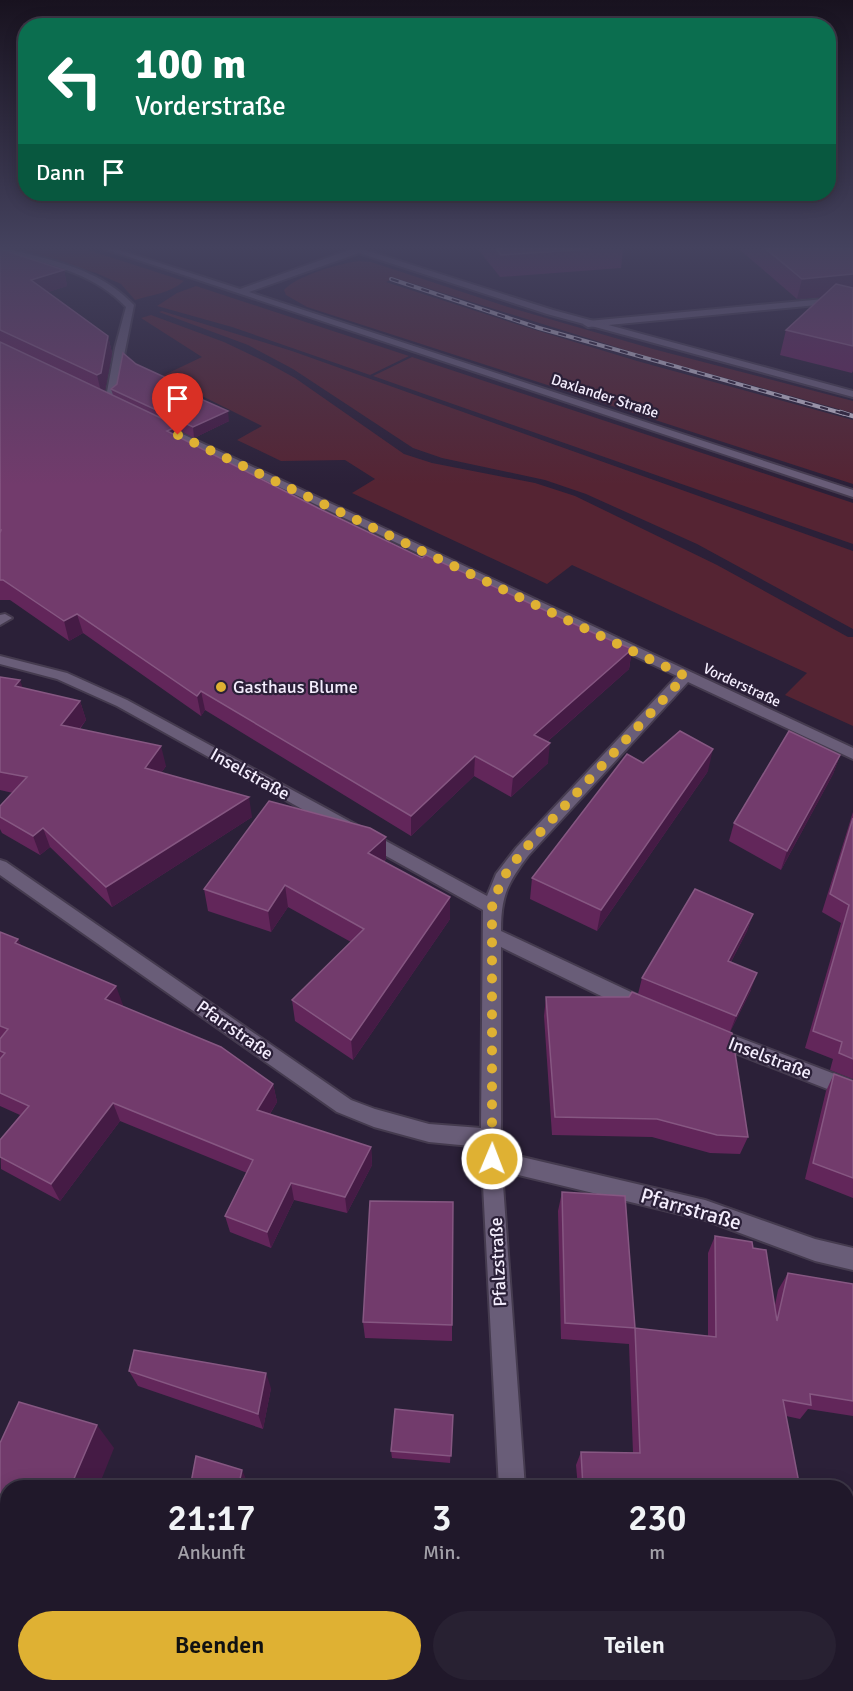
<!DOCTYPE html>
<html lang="de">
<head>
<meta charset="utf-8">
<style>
	:root { --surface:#20182a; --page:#282132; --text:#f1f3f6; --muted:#a2a0a8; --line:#3d3747; --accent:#dfb133 }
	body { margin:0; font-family:Signika,sans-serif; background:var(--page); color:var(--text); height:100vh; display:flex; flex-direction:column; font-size:22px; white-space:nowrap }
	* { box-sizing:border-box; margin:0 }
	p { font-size:20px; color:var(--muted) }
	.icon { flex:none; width:33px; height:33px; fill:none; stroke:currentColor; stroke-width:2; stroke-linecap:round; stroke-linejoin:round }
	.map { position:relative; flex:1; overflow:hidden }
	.panel { position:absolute; left:0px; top:1480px; width:854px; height:212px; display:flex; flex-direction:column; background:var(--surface); border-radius:24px 24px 0 0; box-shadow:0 3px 15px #0003,0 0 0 2px var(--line) }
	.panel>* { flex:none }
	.banner { position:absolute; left:18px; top:18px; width:818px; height:183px; border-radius:24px; box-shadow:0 3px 15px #0003,0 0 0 2px var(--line); background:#0b6e4f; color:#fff; overflow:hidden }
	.pin { position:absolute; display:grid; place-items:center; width:51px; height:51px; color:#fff; margin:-62px -26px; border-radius:50% 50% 50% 0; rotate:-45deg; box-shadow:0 0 6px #0007 }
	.pin .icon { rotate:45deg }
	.me { position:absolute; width:66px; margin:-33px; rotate:1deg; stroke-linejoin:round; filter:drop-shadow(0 0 4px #0008) }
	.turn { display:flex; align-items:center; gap:21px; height:126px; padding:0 18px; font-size:27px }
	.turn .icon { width:78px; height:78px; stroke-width:2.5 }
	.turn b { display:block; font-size:42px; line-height:51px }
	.then { display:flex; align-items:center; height:57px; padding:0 18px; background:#0003; gap:12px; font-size:22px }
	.eta { display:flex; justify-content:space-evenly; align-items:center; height:102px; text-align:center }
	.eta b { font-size:36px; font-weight:600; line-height:42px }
	.button { display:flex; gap:12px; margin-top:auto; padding:12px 18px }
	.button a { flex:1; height:69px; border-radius:36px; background:var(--accent); color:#111; font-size:24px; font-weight:600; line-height:69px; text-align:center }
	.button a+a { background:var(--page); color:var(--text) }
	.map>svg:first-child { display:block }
</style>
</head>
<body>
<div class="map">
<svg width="853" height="1691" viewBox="0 0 853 1691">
	<rect width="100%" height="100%" fill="#2b2038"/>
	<g fill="#552433">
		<path d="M20 249H85L184 281C171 293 151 295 135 300L121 284 96 273Z"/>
		<path d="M359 261 371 262 508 307 653 349 853 401V413L645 356 395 278 386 282 519 325 637 361 853 420V484L307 307 286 295 284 290C296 276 341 263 359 261Z"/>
		<polygon points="196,286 409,356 370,375 232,327 157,306 177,293"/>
		<polygon points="162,311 292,351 853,551 853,629 697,544 586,494 545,480 442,458 413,448 293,369 248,345 159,312"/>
		<polygon points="151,315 224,342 266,362 295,378 404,454 432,463 535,483 575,496 717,565 848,637 853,637 853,726 785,695 807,673 572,565 547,584 352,493 375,479 345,460 281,461 237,440 262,426 162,376 202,357 141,318"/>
		<polygon points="412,357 853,503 853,544 373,376"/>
	</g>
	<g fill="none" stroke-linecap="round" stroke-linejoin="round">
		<g stroke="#453b4f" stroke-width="4">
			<g id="service">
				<polygon points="835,298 839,301 838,303 588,327 583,324 588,321"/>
				<polygon points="5,614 12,618 0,625 0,615"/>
			</g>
		</g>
		<g stroke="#453b4f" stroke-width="4">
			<g id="minor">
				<path d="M0 249C12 249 24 253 36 256 73 265 107 277 134 305L116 396 103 401 98 398 107 392 115 348 126 307C93 272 45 263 0 251Z"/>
				<polygon points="105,249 116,249 240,289 352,249 362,249 553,310 853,391 853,397 547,314 359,253 249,292 853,490 853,497"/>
				<path d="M159 423 853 748V759L688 682 528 856C507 884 501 896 501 931L650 1001 652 1007 650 1013 643 1015 636 1013 501 947V1152L705 1200 815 1239 853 1248V1270L815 1261 705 1220 502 1171 525 1488H499L481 1147 429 1142 374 1127 337 1112 0 875V860L6 862 351 1100 375 1109 429 1124 481 1128 483 910 117 706 57 679 0 664V656L67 673 127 700 487 896 496 874 516 848 677 676 155 428V424Z"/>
				<polygon points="714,1028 853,1081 853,1099 707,1042 704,1036 707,1030"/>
				<rect x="510" y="1684" width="28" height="7"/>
			</g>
		</g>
		<use href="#service" fill="#695d78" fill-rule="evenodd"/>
		<use href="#minor" fill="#695d78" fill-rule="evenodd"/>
		<g stroke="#c0b8ca" stroke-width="4">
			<polyline id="rail-far1" points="391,279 539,328 845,414"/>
		</g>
		<g stroke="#c0b8ca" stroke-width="4.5">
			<polyline id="rail" points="840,412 853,416"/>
		</g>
		<use href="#rail-far1" stroke="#2b2038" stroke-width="2" stroke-dasharray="8" stroke-linecap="butt"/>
		<use href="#rail" stroke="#2b2038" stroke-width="3" stroke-dasharray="10" stroke-linecap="butt"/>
	</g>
	<g fill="#62265a">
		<polygon points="0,249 64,270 67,286 48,292 108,336 112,353 105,390 104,391 113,395 111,389 117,384 136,364 184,386 185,392 229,421 194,438 179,430 180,438 318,508 422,558 596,634 632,649 629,669 547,742 548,763 511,797 474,776 411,836 205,710 201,716 83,633 69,641 10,600 0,600"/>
		<polygon points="478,249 623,249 621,268 500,277"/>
		<polygon points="739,249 853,249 853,371 852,373 780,355 786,330 822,297 797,299"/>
		<polygon points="0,677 23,688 80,701 86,720 80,729 166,766 161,773 252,817 112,907 50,847 40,855 2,833 0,829 0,806 13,793 0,790"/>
		<polygon points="840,755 833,774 781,870 729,841 734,823"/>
		<polygon points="708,771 597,931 530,899 532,878"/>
		<polygon points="853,812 853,1079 830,1070 833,1059 805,1048 841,923 822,912"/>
		<polygon points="386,859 384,862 450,919 353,1060 295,1021 292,1000 351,942 288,907 271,932 208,911 204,889"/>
		<polygon points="753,914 747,931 731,962 751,990 730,1032 638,994 642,978"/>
		<polygon points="0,932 18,939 21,946 123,1005 122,1006 273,1084 277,1102 270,1114 371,1147 372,1165 347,1213 294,1200 271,1248 230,1232 225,1216 247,1173 120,1121 60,1201 1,1169 0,1140 20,1115 0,1106"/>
		<polygon points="546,997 748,1137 740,1154 710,1153 652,1137 552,1135 544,1016"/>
		<polygon points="834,1074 853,1081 853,1198 805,1179 826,1091"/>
		<polygon points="562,1192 625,1196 635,1328 708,1336 708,1253 715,1236 753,1248 775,1305 778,1290 788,1273 853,1284 853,1416 808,1409 800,1419 786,1416 800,1488 578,1488 576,1465 581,1452 633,1453 629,1344 561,1339 558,1211"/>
		<polygon points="363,1322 452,1325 452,1341 365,1338"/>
		<polygon points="129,1371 271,1388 263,1429 138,1386"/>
		<polygon points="453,1415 450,1463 392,1458 391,1451"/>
		<polygon points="846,1538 853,1538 853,1691 833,1691 832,1684 846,1684"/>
		<polygon points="164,1684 470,1684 470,1691 197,1691 196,1690"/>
	</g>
	<g fill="#451b45">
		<polygon points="64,270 67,286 35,296 31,280"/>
		<polygon points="853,274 853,294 797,299 802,279"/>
		<polygon points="108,336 112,353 105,390 101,392 97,375"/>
		<polygon points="184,386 186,397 178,389"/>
		<polygon points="228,411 229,421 194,438 193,427"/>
		<polygon points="178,426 181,444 167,431"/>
		<polygon points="77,614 83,633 69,641 64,621"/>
		<polygon points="632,649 629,669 532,755 534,735"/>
		<polygon points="20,680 27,700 15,686"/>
		<polygon points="201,691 205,710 201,716 197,696"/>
		<polygon points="80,701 86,720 67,744 61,725"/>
		<polygon points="550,743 548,763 511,797 513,777"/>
		<polygon points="161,746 166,766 150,788 145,768"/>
		<polygon points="713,749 708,771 597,931 601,910"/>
		<polygon points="840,755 833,774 781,870 787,851"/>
		<polygon points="475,756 474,776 411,836 411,816"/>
		<polygon points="249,797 252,817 112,907 106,887"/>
		<polygon points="43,828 50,847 40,855 33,836"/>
		<polygon points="386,837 386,859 369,875 368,853"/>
		<polygon points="285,885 288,907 271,932 268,911"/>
		<polygon points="450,897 450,919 353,1060 351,1040"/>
		<polygon points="753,914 747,931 723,977 728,961"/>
		<polygon points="18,939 27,958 15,943"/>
		<polygon points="757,973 751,990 730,1032 736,1016"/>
		<polygon points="116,986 123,1005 112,1018 105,999"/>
		<polygon points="273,1084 277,1102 261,1128 257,1110"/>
		<polygon points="113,1103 120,1121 60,1201 51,1184"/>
		<polygon points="371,1147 372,1165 347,1213 345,1197"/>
		<polygon points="291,1183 294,1200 271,1248 267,1232"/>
		<polygon points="266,1373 271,1388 263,1429 258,1414"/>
		<polygon points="97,1425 114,1448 98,1488 70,1488"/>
		<polygon points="242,1470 250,1488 238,1488"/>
		<polygon points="8,1637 8,1684 18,1684 15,1691 0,1691 0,1655"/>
	</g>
	<g fill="#723b6c" stroke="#865782" stroke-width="1.5">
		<polygon points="0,249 64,270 31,280 108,336 101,373 97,375 0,330"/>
		<polygon points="496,249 591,249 501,255"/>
		<polygon points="766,249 853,249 853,274 802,279"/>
		<polygon points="836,284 853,288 853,346 786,330"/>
		<polygon points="0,342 178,426 167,431 318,508 422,558 426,555 596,634 632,649 534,735 550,743 513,777 475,756 411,816 201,691 197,696 77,614 64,621 3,580 0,580 0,533 1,530 0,530"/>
		<polygon points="123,353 136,364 184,386 178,389 228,411 193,427 111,389 117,384"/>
		<polygon points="0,677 20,680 15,686 80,701 61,725 161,746 145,768 249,797 106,887 43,828 33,836 0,817 0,806 27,777 0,772"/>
		<polygon points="680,731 713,749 601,910 532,878 627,754 643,763"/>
		<polygon points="789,731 840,755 787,851 734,823"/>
		<polygon points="269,801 370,828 386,837 368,853 450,897 351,1040 292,1000 364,929 285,885 268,911 204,889"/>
		<polygon points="853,818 853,1059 839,1053 842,1042 813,1031 849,905 830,894"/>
		<polygon points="695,889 753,914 728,961 757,973 736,1016 642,978"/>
		<polygon points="0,932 18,939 15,943 116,986 105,999 221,1047 273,1084 257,1110 371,1147 345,1197 291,1183 267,1232 225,1216 253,1160 113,1103 51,1184 0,1157 0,1140 29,1106 0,1093 0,1059 5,1053 0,1051 0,1039 8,1029 0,1026"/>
		<polygon points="632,992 732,1033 748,1137 717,1135 657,1119 555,1117 546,997 629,997"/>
		<polygon points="834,1074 853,1081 853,1178 813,1163"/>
		<polygon points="562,1192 625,1196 635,1328 565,1323"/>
		<polygon points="370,1201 453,1202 452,1325 363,1322"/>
		<polygon points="715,1236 752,1242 753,1248 766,1250 777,1321 788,1273 853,1284 853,1401 810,1394 811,1405 783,1400 800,1488 583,1488 581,1452 640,1453 635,1328 716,1337"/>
		<polygon points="134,1350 266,1373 258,1414 129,1371"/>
		<polygon points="19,1402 97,1425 70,1488 8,1488 8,1637 0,1655 0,1443"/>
		<polygon points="395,1409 453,1415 451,1456 391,1451"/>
		<polygon points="196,1456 242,1470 238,1488 190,1488"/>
		<polygon points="846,1538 853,1538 853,1628 846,1595"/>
		<polygon points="197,1684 470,1684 470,1691 200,1691 196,1690"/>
	</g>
	<linearGradient id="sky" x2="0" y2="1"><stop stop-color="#18121f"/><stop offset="0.51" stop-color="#44425e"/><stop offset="1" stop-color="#44425e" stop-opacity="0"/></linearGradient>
	<rect width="853" height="485" fill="url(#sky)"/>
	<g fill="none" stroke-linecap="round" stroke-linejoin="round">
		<polyline stroke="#dfb133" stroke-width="10" stroke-dasharray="0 18" points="178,435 685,676 522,852 502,879 492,907 492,1159"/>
	</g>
	<circle fill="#dfb133" stroke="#2b2038" stroke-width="2" cx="221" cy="687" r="6"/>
	<g text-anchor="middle" stroke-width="4.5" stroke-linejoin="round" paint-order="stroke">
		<g font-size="15" fill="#f4edfd" stroke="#2b2038">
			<text transform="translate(605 396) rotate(18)" y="5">Daxlander Straße</text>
			<text transform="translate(742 685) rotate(25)" y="5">Vorderstraße</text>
		</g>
		<g font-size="18" fill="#f4edfd" stroke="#2b2038" text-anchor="start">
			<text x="233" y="693">Gasthaus Blume</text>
		</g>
		<g font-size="18" fill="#f4edfd" stroke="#2b2038">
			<text transform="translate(250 774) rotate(29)" y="6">Inselstraße</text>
			<text transform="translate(235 1030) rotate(35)" y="6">Pfarrstraße</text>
			<text transform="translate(770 1058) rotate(21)" y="6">Inselstraße</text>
			<text transform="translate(498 1262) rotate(-93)" y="6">Pfalzstraße</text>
		</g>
		<g font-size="21" fill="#f4edfd" stroke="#2b2038">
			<text transform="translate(691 1209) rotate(16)" y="7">Pfarrstraße</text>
		</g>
	</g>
</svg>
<div class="pin" style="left:178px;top:435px;background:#d93025"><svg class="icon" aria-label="arrive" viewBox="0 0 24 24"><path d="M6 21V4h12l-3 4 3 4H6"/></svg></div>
<svg class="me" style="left:492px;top:1159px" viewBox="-20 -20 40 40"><circle r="17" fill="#dfb133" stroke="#fff" stroke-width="3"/><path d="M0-11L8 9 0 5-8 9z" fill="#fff"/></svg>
<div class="banner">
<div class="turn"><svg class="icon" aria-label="left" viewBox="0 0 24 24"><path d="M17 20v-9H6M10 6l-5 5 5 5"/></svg><div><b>100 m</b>Vorderstraße</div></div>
<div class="then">Dann<svg class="icon" aria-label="arrive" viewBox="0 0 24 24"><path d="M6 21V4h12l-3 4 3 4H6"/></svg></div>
</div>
<section class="panel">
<div class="eta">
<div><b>21:17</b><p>Ankunft</p></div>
<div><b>3</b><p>Min.</p></div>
<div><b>230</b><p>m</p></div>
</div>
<div class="button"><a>Beenden</a><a>Teilen</a></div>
</section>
</div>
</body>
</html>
